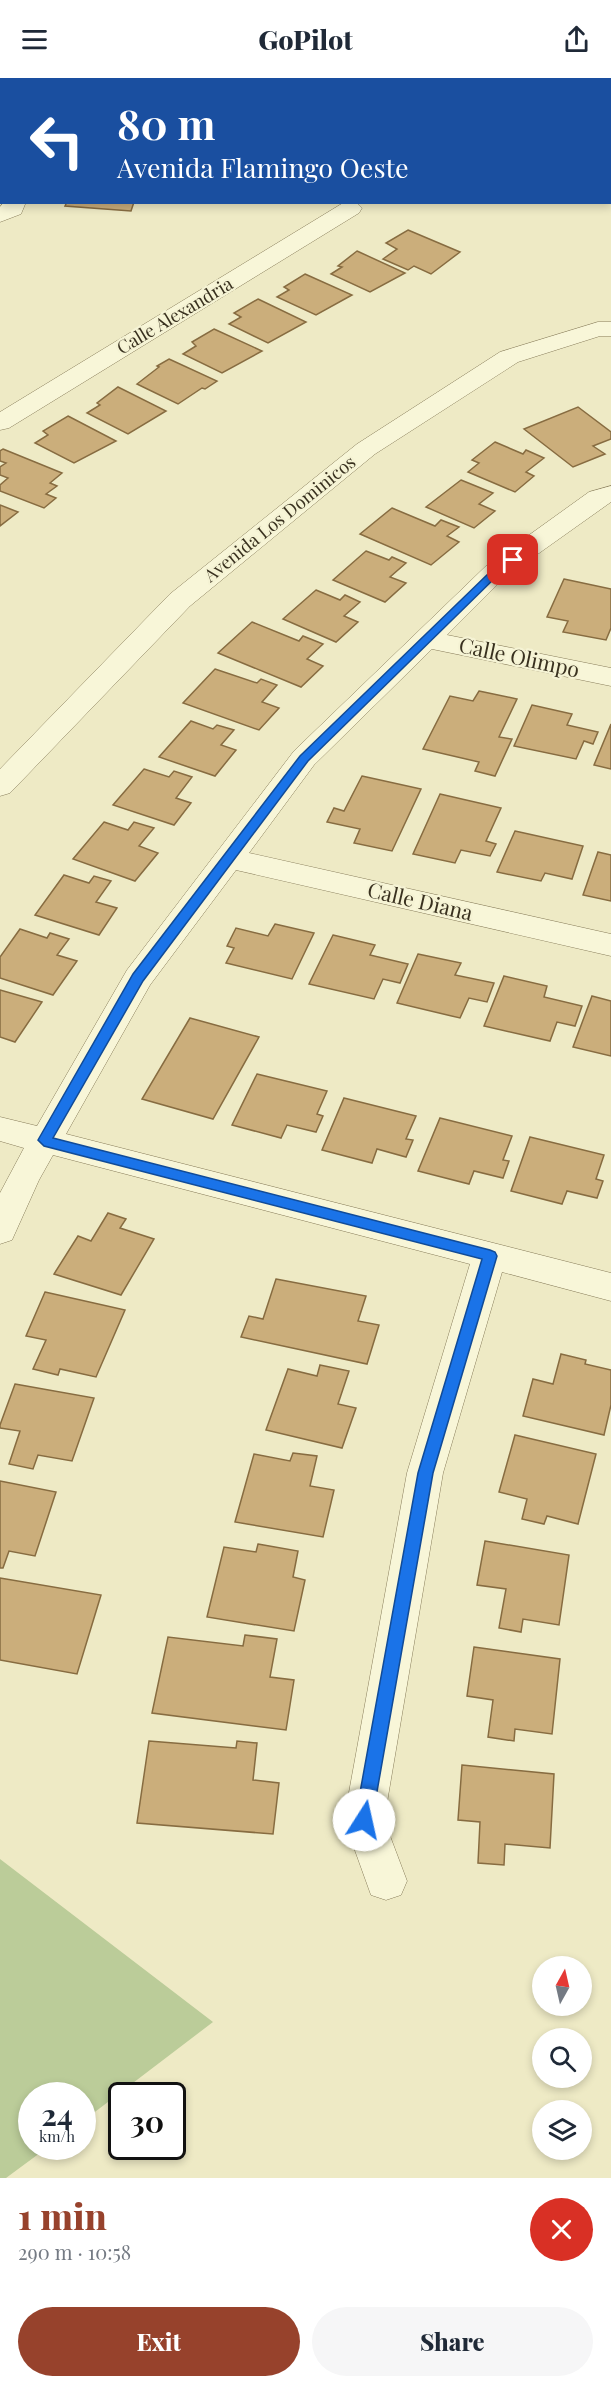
<!DOCTYPE html>
<html lang="en">
<head>
<meta charset="utf-8">
<style>
	:root { --surface:#fff; --page:#f6f6f7; --text:#1f2937; --muted:#747a83; --accent:#97422c }
	body { margin:0; font-family:"Playfair Display",serif; background:var(--page); color:var(--text); height:100vh; display:flex; flex-direction:column; font-size:22px; white-space:nowrap }
	* { box-sizing:border-box; margin:0 }
	p { font-size:20px; color:var(--muted) }
	.icon { flex:none; width:33px; height:33px; fill:none; stroke:currentColor; stroke-width:2; stroke-linecap:round; stroke-linejoin:round }
	.map { position:relative; height:2100px; overflow:hidden }
	.panel { display:flex; flex-direction:column; background:var(--surface); flex:1 }
	.panel>* { flex:none }
	.hud { position:absolute; left:0px; top:0px; width:612px; height:126px; box-shadow:0 3px 9px #0003; background:#1a4fa0; color:#fff; overflow:hidden }
	.needle { width:39px; rotate:8deg }
	.fabs { position:absolute; left:532px; top:1878px; display:grid; gap:12px }
	.fabs a { display:grid; place-items:center; width:60px; height:60px; border-radius:50%; background:var(--surface); box-shadow:0 3px 9px #0003; font-size:30px }
	.speed { position:absolute; left:18px; top:2004px; display:flex; gap:12px; font-size:30px; font-weight:700; text-align:center }
	.speed>* { display:grid; place-content:center; width:78px; height:78px; border-radius:50%; background:var(--surface); box-shadow:0 3px 9px #0003; line-height:1 }
	.speed small { font-size:15px; font-weight:400 }
	.speed .limit { border:3px solid #111; border-radius:9px; background:#fff; color:#111 }
	.pin { position:absolute; display:grid; place-items:center; width:51px; height:51px; color:#fff; margin:-26px; border-radius:12px; box-shadow:0 3px 9px #0006 }
	.me { position:absolute; width:66px; margin:-33px; rotate:10deg; stroke-linejoin:round; filter:drop-shadow(0 0 4px #0008) }
	.turn { display:flex; align-items:center; gap:21px; height:126px; padding:0 18px; font-size:27px }
	.turn .icon { width:78px; height:78px; stroke-width:2.5 }
	.turn b { display:block; font-size:42px; line-height:51px }
	.round { display:grid; place-items:center; flex:none; width:63px; height:63px; border-radius:32px; background:var(--page) }
	.head { display:flex; align-items:center; justify-content:space-between; height:102px; padding:0 18px }
	h1 { font-size:36px; font-weight:800; line-height:45px; color:var(--accent) }
	.cta { display:flex; gap:12px; margin-top:auto; padding:12px 18px }
	.cta a { flex:1; height:69px; border-radius:36px; background:var(--accent); color:#fff; font-size:24px; font-weight:800; line-height:69px; text-align:center }
	.cta a+a { background:var(--page); color:var(--text) }
	header { display:flex; justify-content:space-between; align-items:center; height:78px; padding:0 18px; background:var(--surface); font-size:27px; font-weight:800 }
	.map>svg:first-child { display:block }
</style>
</head>
<body>
<header><svg class="icon" aria-label="menu" viewBox="0 0 24 24"><path d="M4 6h16M4 12h16M4 18h16"/></svg>GoPilot<svg class="icon" aria-label="share" viewBox="0 0 24 24"><path d="M12 15V3M7 8l5-5 5 5M5 13v7h14v-7"/></svg></header>
<div class="map">
<svg width="611" height="2100" viewBox="0 0 611 2100">
	<rect width="100%" height="100%" fill="#eeeac5"/>
	<polygon fill="#bc9" points="0,1781 213,1944 83,2043 82,2018 32,2018 32,2068 48,2069 6,2100 0,2100"/>
	<g fill="#cbae7b" stroke="#876c41" stroke-width="1.5">
		<polygon points="67,124 134,124 131,133 65,128"/>
		<polygon points="408,152 460,174 431,196 414,188 408,192 383,181 397,171 386,165"/>
		<polygon points="357,173 405,195 370,214 331,196 342,189 338,188"/>
		<polygon points="305,196 352,217 316,237 277,219 289,212 284,209"/>
		<polygon points="258,221 306,244 268,265 229,246 241,239 234,235"/>
		<polygon points="214,251 262,273 222,295 183,276 196,268 192,264"/>
		<polygon points="169,281 217,303 205,311 202,310 178,326 137,306 159,289 157,288"/>
		<polygon points="118,309 166,333 128,356 87,335 100,327 97,325"/>
		<polygon points="578,329 611,354 611,361 593,368 605,376 573,389 524,351"/>
		<polygon points="68,338 116,363 74,385 35,365 48,357 43,353"/>
		<polygon points="495,364 523,376 526,372 544,380 526,394 534,398 515,414 468,394 479,385 472,382"/>
		<polygon points="3,371 62,395 50,405 57,408 46,416 56,420 44,430 0,413 0,407 8,400 0,397 0,389 6,385 0,383 0,373"/>
		<polygon points="461,402 493,415 479,426 495,433 474,450 426,429"/>
		<polygon points="0,427 18,434 0,448"/>
		<polygon points="392,430 435,448 441,442 459,449 447,458 459,464 431,487 360,456"/>
		<polygon points="366,473 389,482 392,479 406,485 390,499 406,505 385,524 333,502"/>
		<polygon points="564,501 611,511 611,550 606,562 563,554 568,543 547,539"/>
		<polygon points="316,512 340,522 345,517 360,524 344,538 358,544 336,564 283,541"/>
		<polygon points="252,544 299,563 303,558 323,566 307,581 323,588 301,609 218,575"/>
		<polygon points="215,591 257,605 261,601 277,607 262,624 279,630 259,652 183,625"/>
		<polygon points="479,613 517,621 499,659 512,661 495,698 475,693 479,684 423,671 450,618 473,623"/>
		<polygon points="532,627 572,636 567,647 598,654 593,666 584,663 576,681 514,668"/>
		<polygon points="191,643 213,651 217,647 234,652 221,667 236,672 215,698 159,679"/>
		<polygon points="611,646 611,691 594,687"/>
		<polygon points="144,691 169,699 174,693 192,699 176,720 191,725 174,747 113,727"/>
		<polygon points="362,698 421,711 392,773 354,765 360,751 327,744 334,730 344,733"/>
		<polygon points="440,716 501,730 486,763 496,766 490,778 461,772 455,785 413,776"/>
		<polygon points="104,744 128,752 134,744 154,750 139,768 158,775 135,803 73,781"/>
		<polygon points="515,753 583,768 572,801 545,795 541,803 497,794"/>
		<polygon points="598,774 611,777 611,823 583,817"/>
		<polygon points="64,797 89,805 94,798 111,803 96,824 117,830 99,857 35,837"/>
		<polygon points="275,846 314,855 292,901 226,885 234,870 227,868 236,850 268,858"/>
		<polygon points="20,851 47,860 50,855 69,861 57,877 77,883 53,917 0,900 0,879"/>
		<polygon points="333,857 375,867 370,877 408,886 400,905 383,901 374,921 309,906"/>
		<polygon points="418,876 461,885 455,897 494,905 487,924 469,920 460,940 397,925"/>
		<polygon points="504,898 547,908 544,919 582,928 575,948 557,944 550,963 484,948"/>
		<polygon points="0,912 42,924 15,964 0,959"/>
		<polygon points="592,918 611,923 611,978 573,969"/>
		<polygon points="190,940 259,959 213,1041 142,1021"/>
		<polygon points="257,996 327,1013 317,1036 323,1038 316,1054 287,1047 281,1060 232,1047"/>
		<polygon points="344,1020 416,1038 406,1061 413,1062 406,1079 377,1071 372,1085 322,1072"/>
		<polygon points="440,1040 512,1058 503,1082 509,1083 503,1100 474,1093 469,1106 418,1093"/>
		<polygon points="530,1059 604,1077 596,1101 603,1103 597,1120 567,1113 562,1126 511,1113"/>
		<polygon points="108,1135 126,1141 120,1150 154,1161 121,1217 54,1196 78,1158 91,1163"/>
		<polygon points="276,1201 366,1218 358,1243 379,1247 367,1286 241,1259 249,1238 263,1241"/>
		<polygon points="45,1214 125,1232 96,1299 60,1291 58,1297 33,1291 46,1262 26,1258"/>
		<polygon points="561,1276 586,1282 585,1286 611,1292 611,1327 604,1357 523,1338 533,1301 553,1306"/>
		<polygon points="320,1287 349,1293 338,1326 356,1330 342,1370 266,1352 288,1291 317,1298"/>
		<polygon points="15,1306 94,1320 72,1383 38,1377 33,1391 9,1386 20,1353 0,1350 0,1347"/>
		<polygon points="515,1357 596,1376 578,1446 547,1438 544,1446 522,1441 527,1421 499,1414"/>
		<polygon points="293,1375 317,1378 310,1408 334,1412 323,1459 235,1444 254,1376 290,1383"/>
		<polygon points="0,1403 56,1414 35,1478 9,1473 3,1490 0,1490"/>
		<polygon points="485,1463 569,1477 559,1547 523,1541 521,1554 499,1550 506,1511 477,1507"/>
		<polygon points="258,1466 298,1473 293,1499 305,1502 294,1553 207,1539 224,1469 256,1474"/>
		<polygon points="0,1500 101,1517 77,1596 0,1582"/>
		<polygon points="245,1557 277,1561 270,1599 294,1602 286,1652 152,1635 168,1559 243,1568"/>
		<polygon points="474,1569 560,1581 552,1656 515,1651 514,1663 488,1659 493,1622 467,1618"/>
		<polygon points="149,1663 236,1670 237,1663 257,1665 253,1702 279,1705 273,1756 137,1745"/>
		<polygon points="462,1687 554,1696 550,1770 505,1766 504,1787 478,1785 480,1744 458,1742"/>
	</g>
	<g fill="none" stroke-linecap="round" stroke-linejoin="round">
		<g stroke="#887d5b" stroke-width="1">
			<g id="minor">
				<polygon points="30,0 78,0 79,2 32,2"/>
				<polygon points="592,0 611,0 611,6 610,2"/>
				<rect x="610" y="22" width="1" height="12"/>
				<polygon points="4,124 26,124 21,136 0,144 0,129"/>
				<polygon points="356,124 362,130 359,135 9,350 0,352 0,334 343,125"/>
				<polygon points="598,244 611,244 611,258 600,258 518,284 375,376 190,528 10,715 0,718 0,691 170,516 357,366 500,274"/>
				<polygon points="611,408 611,424 504,500 447,557 611,590 611,608 432,571 314,687 249,775 611,856 611,878 236,792 150,907 66,1056 611,1195 611,1223 502,1194 443,1395 384,1742 407,1803 401,1817 386,1822 371,1817 344,1742 407,1395 470,1186 53,1077 39,1102 12,1162 0,1166 0,1115 24,1070 0,1063 0,1039 37,1048 127,892 294,673 486,488 589,414"/>
			</g>
		</g>
		<use href="#minor" fill="#f8f6d8" fill-rule="evenodd"/>
	</g>
	<polygon fill="#1a73e8" stroke="#114b97" stroke-width="1.5" points="513,478 516,479 516,484 499,496 308,683 143,903 53,1060 490,1172 495,1174 497,1178 433,1395 372,1742 370,1748 364,1750 358,1748 355,1742 418,1395 482,1181 44,1068 38,1062 133,896 300,678 492,492"/>
	<g text-anchor="middle" stroke-width="4.5" stroke-linejoin="round" paint-order="stroke">
		<g font-size="18" fill="#39311f" stroke="#f5f3d4">
			<text transform="translate(175 238) rotate(-31)" y="6">Calle Alexandria</text>
			<text transform="translate(280 441) rotate(-39)" y="6">Avenida Los Dominicos</text>
		</g>
		<g font-size="21" fill="#39311f" stroke="#f5f3d4">
			<text transform="translate(519 580) rotate(12)" y="7">Calle Olimpo</text>
			<text transform="translate(420 824) rotate(13)" y="7">Calle Diana</text>
		</g>
	</g>
</svg>
<div class="fabs">
<a><svg class="needle" viewBox="-14 -14 28 28"><path d="M0-13l5 13h-10z" fill="#e53935"/><path d="M0 13l5-13h-10z" fill="#747a83"/></svg></a>
<a><svg class="icon" aria-label="search" viewBox="0 0 24 24"><circle cx="10" cy="10" r="6"/><path d="M15 15l6 6"/></svg></a>
<a><svg class="icon" aria-label="layers" viewBox="0 0 24 24"><path d="M12 4l9 5-9 5-9-5zM3 14l9 5 9-5"/></svg></a>
</div>
<div class="speed"><div>24<small>km/h</small></div><div class="limit">30</div></div>
<div class="pin" style="left:513px;top:482px;background:#d93025"><svg class="icon" aria-label="arrive" viewBox="0 0 24 24"><path d="M6 21V4h12l-3 4 3 4H6"/></svg></div>
<svg class="me" style="left:364px;top:1742px" viewBox="-20 -20 40 40"><circle r="19" fill="#fff"/><path d="M0-13L10 11 0 6-10 11z" fill="#1a73e8"/></svg>
<div class="hud">
<div class="turn"><svg class="icon" aria-label="left" viewBox="0 0 24 24"><path d="M17 20v-9H6M10 6l-5 5 5 5"/></svg><div><b>80 m</b>Avenida Flamingo Oeste</div></div>
</div>
</div>
<section class="panel">
<div class="head"><div><h1>1 min</h1><p>290 m · 10:58</p></div><a class="round" style="background:#d93025;color:#fff"><svg class="icon" aria-label="close" viewBox="0 0 24 24"><path d="M6 6l12 12M18 6L6 18"/></svg></a></div>
<div class="cta"><a>Exit</a><a>Share</a></div>
</section>
</body>
</html>
